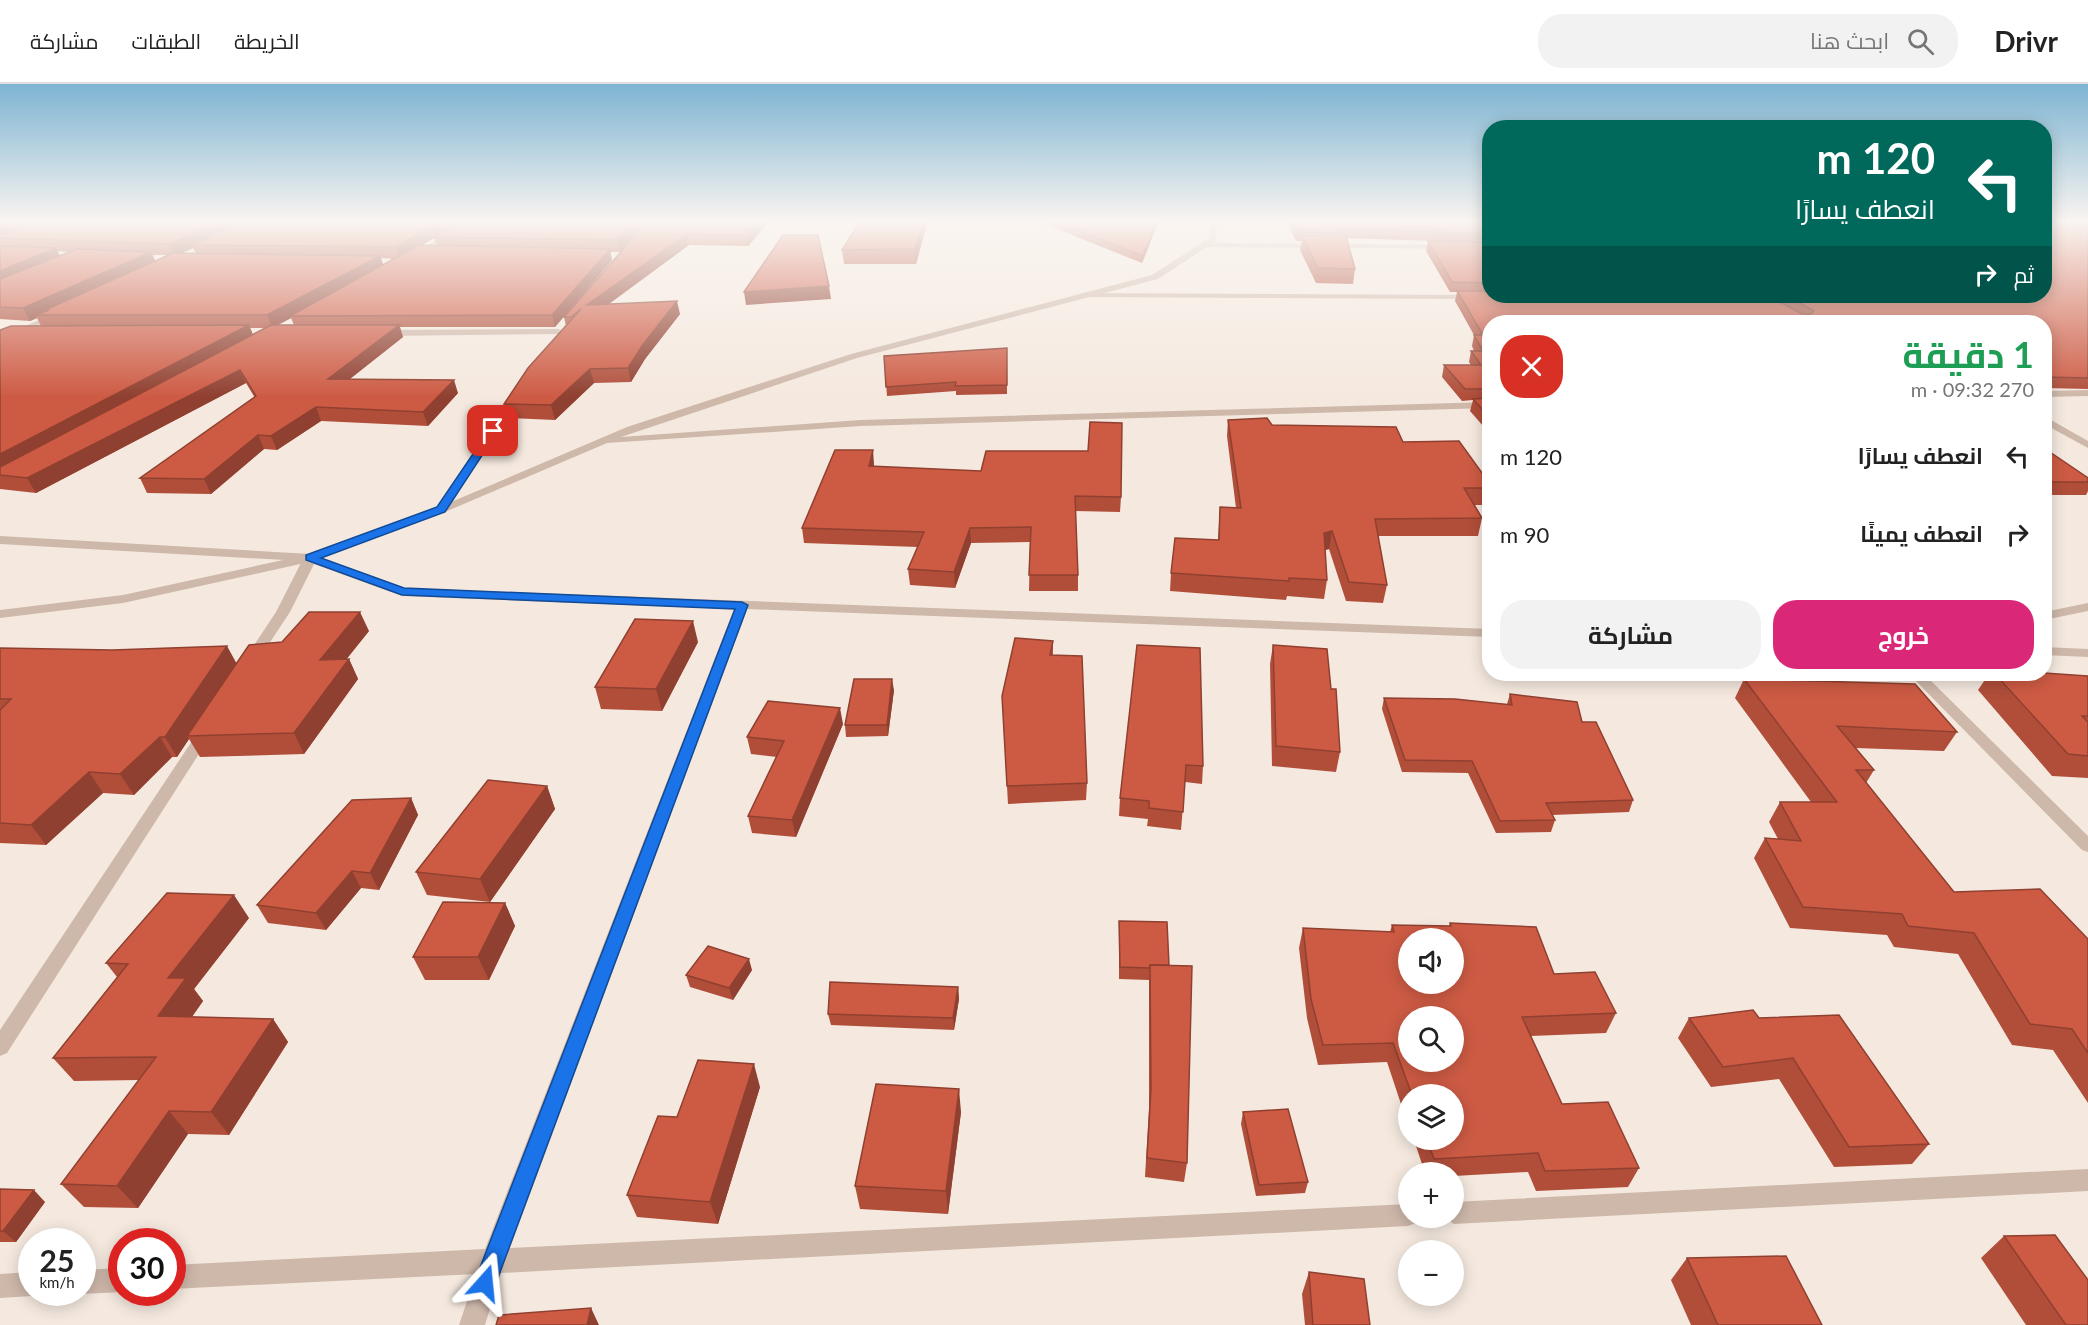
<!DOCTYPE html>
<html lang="ar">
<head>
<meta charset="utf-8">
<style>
	:root { --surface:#fff; --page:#f2f2f2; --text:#222; --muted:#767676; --line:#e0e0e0; --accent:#db2777 }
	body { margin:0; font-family:Lato,Cairo,sans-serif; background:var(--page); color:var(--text); direction:rtl; height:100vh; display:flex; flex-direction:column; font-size:22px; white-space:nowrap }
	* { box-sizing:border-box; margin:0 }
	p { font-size:20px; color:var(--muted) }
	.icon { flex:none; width:33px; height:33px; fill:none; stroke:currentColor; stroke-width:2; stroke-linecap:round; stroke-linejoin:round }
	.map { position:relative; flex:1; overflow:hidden; direction:ltr }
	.sheet { position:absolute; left:1482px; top:231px; width:570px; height:366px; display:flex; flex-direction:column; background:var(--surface); border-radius:24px; box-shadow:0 3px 15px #0003; direction:rtl }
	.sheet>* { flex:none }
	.banner { position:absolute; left:1482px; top:36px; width:570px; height:183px; border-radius:24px; box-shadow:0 3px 15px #0003; direction:rtl; background:#00695c; color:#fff; overflow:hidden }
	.controls { position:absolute; left:1398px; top:844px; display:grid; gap:12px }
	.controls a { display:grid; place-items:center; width:66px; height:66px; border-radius:50%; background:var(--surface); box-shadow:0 3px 15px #0003; font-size:30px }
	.speed { position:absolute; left:18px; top:1144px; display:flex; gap:12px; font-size:30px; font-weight:700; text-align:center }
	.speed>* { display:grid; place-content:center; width:78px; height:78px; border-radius:50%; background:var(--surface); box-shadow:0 3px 15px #0003; line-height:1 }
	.speed small { font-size:15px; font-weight:400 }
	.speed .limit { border:9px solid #d22; background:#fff; color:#111 }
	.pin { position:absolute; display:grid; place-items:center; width:51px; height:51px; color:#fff; margin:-26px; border-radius:12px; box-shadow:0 3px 9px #0006 }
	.me { position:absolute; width:66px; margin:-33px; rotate:18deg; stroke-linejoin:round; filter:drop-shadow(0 0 4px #0008) }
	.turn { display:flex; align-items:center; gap:21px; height:126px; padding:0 18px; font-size:27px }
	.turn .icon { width:78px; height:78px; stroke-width:2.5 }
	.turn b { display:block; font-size:42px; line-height:51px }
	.then { display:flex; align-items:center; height:57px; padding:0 18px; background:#0003; gap:12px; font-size:22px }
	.round { display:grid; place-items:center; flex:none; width:63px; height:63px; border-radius:24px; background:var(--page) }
	.summary { display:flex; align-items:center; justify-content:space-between; height:102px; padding:0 18px }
	h1 { font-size:36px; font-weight:700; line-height:45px; color:#1e9e55 }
	.button { display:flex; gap:12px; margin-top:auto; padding:12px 18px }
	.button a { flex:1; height:69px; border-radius:24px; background:var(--accent); color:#fff; font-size:24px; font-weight:700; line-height:69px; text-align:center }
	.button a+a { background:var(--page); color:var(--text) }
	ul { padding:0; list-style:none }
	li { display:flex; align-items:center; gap:18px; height:78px; padding:0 18px }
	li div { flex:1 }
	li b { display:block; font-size:22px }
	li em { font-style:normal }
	header { display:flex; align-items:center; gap:36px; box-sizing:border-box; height:84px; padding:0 30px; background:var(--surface); border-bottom:2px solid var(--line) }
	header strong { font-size:28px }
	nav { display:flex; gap:33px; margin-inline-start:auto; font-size:21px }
	.search { width:420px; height:54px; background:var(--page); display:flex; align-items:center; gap:15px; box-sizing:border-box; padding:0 21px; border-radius:24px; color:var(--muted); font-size:22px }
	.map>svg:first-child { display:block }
</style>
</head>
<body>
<header>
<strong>Drivr</strong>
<div class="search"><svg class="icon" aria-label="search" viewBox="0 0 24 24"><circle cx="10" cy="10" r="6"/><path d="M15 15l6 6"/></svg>ابحث هنا</div>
<nav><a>الخريطة</a><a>الطبقات</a><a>مشاركة</a></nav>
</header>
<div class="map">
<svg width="2088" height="1241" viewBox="0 0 2088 1241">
	<rect width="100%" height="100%" fill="#f5e9df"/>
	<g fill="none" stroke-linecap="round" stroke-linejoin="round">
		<g fill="#ceb8aa" fill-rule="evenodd">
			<polygon points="464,139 472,139 417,174 410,172"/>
			<polygon points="1204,159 1490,161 1490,165 1201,163"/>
			<polygon points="1084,209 1474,211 1478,213 1474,215 1081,213 1081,209"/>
			<polygon points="55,229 62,231 0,259 0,253"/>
			<polygon points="558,245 561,246 561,250 382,252 378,249 382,246"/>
			<polygon points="515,307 523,309 445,428 437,428 435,426"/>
			<polygon points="2044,332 2088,357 2088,364 2044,340"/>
			<polygon points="0,452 310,470 404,504 1490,545 1490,553 747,525 510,1164 1408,1120 1408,1134 1418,1134 1416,1139 1408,1142 501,1189 485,1241 459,1241 476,1190 172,1205 172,1181 485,1165 734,525 402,512 314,480 290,528 257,578 252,579 245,575 276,528 302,477 0,460"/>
			<polygon points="2088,519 2088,527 2044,536 2044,528"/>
			<polygon points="2044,563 2088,565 2088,573 2044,571"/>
			<polygon points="1909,590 1924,590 2088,752 2088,768 2082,766"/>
			<polygon points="205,643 213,648 7,969 0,972 0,946 200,645"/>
			<polygon points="2088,1085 2088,1107 1454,1140 1444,1134 1454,1134 1454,1118"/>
			<polygon points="122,1184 122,1208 82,1210 79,1209 82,1209 82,1186"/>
			<polygon points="32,1188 32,1209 40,1209 32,1212 0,1214 0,1190"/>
		</g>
		<g fill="#ceb8aa" fill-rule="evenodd">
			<polygon points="1211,139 1217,139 1216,157 1158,195 857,274 621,353 861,336 1490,318 1490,324 861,342 607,359 445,428 314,477 123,519 0,534 0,526 123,511 306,471 437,424 627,343 851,270 1152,191 1209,154"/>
			<polygon points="2088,306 2088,312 2044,313 2044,307"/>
		</g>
	</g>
	<g fill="#b04e3a" fill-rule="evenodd">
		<path d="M0 139H644L620 168H610L612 176 555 243H400L403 253 350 295 458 309 428 342 321 337 277 366 264 365 211 410 147 409 140 394 255 314 246 299 36 409 0 405V246L41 242 37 234 30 237 0 235ZM434 154 437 162 422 161ZM193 164 196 169H181ZM57 167 70 168 60 172ZM152 171H168L155 177ZM381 174 394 175 383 181ZM291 234 294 241H278ZM250 244H266L253 251Z"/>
		<polygon points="646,139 768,139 748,162 689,161 608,220 680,230 645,275 631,298 594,299 555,336 509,334 504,320 566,242 564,233"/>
		<polygon points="859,139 927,139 916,180 844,180 842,166"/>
		<polygon points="1042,139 1158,139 1142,179"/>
		<polygon points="1288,139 1490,139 1490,212 1780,217 1782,212 2044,212 2044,139 2088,139 2088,305 2044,304 2044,238 1490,238 1490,350 1470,327 1473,316 1462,317 1442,293 1444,281 1471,281 1469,278 1471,267 1474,267 1472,262 1474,251 1455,217 1457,208 1450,208 1426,167 1428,157 1435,157 1346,154 1355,185 1353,200 1316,199 1300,166 1302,157 1296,157"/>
		<polygon points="1007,264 1007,310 956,311 956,307 887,312 884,272"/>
		<polygon points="1228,336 1272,341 1403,358 1490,400 1490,413 1487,421 1475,421 1482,434 1478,452 1378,452 1387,501 1383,519 1346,517 1329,465 1325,466 1327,496 1324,515 1287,512 1286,516 1170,507 1171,489 1218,456 1220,423 1236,424 1227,352"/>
		<polygon points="2044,364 2088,398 2088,407 2086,411 2044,411"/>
		<polygon points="874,380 874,382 1121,413 1120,428 1075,427 1078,491 1078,507 1029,507 1030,458 971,459 955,504 910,501 908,485 918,463 804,459 802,444"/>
		<polygon points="369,547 346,575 349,575 358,595 304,670 200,673 189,655 177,673 172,673 134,711 103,709 46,761 0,759 0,564 236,579 282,558"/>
		<polygon points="1053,557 1053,571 1087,699 1086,716 1008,720 1003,629"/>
		<polygon points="698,558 662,627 601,625 595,603"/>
		<polygon points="1137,561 1203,682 1202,700 1185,698 1181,746 1147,742 1148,735 1119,732 1120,714"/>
		<polygon points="1273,561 1331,605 1340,668 1336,688 1272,682 1270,580"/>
		<polygon points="1989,590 2044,590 2088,592 2088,694 2052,692 1978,606"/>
		<polygon points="1744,595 1957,648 1944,667 1855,664 1874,686 1866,699 1954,808 2088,855 2088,1019 2053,966 2012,961 1958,870 1894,863 1887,851 1790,844 1754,774 1765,754 1778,755 1769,738 1780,718 1811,718 1735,614"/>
		<polygon points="894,606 888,652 846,653 845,641"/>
		<polygon points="1510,610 1582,638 1633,716 1629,728 1552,731 1555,736 1551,748 1496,749 1468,689 1402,688 1382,625 1384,614 1507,620"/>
		<polygon points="843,640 796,753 752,749 748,732 777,673 751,670 747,653"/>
		<polygon points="547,702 555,725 490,818 427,811 416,788"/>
		<polygon points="411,714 418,731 379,806 361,804 326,846 268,839 257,821"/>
		<polygon points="505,819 515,842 489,896 425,896 413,873"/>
		<polygon points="249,834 194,905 203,917 192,933 273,935 288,958 229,1051 188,1050 138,1124 84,1123 61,1100 139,996 74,997 53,974 117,893 106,879"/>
		<polygon points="1119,837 1169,881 1187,1079 1184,1098 1145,1093 1149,1024 1149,896 1119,895"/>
		<polygon points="1450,839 1554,890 1616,929 1606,949 1531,952 1562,1020 1639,1084 1628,1103 1536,1107 1528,1088 1454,1092 1454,1089 1425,1089 1414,1056 1454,1056 1454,1011 1408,1011 1408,1041 1387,978 1318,981 1307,934 1299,864 1303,844 1390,848 1392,841 1449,842"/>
		<polygon points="752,886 733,916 690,903 686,891"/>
		<polygon points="958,903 959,915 954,946 831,941 828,930"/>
		<polygon points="1689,934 1759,934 1929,1060 1912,1080 1834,1083 1779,995 1711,1003 1678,954"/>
		<polygon points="760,1003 718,1140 637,1133 627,1111 677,1033"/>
		<polygon points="961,1028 948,1130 860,1125 855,1102"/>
		<polygon points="1243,1028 1308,1098 1305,1109 1256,1112 1241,1040"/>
		<polygon points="0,1105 45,1118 16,1158 0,1158"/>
		<polygon points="2004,1152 2088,1241 2026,1241 1981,1174"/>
		<polygon points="1687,1174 1822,1241 1691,1241 1671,1196"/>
		<polygon points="1309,1188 1370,1241 1305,1241 1302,1210"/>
	</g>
	<g fill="#904030">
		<polygon points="10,139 45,139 0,154 0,142"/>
		<polygon points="218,139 247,139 192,161 193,164 176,172 170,160"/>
		<polygon points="438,139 460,139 434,153 434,154 399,175 396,163"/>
		<polygon points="633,139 644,139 620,168 617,156"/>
		<polygon points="757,139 768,139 748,162 746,151"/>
		<polygon points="922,139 927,139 916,180 915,165"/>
		<polygon points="1156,139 1158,139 1142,179 1143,172"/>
		<polygon points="687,150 689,161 590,234 587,221"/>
		<polygon points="56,164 62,176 0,202 0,187"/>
		<polygon points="610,165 612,176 555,243 552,231"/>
		<polygon points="151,168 157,180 49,226 45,226 47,229 36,231 37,234 30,237 23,224"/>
		<polygon points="380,172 384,183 290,232 291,234 272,244 267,231"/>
		<polygon points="829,202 831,215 746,221 744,208"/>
		<polygon points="677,217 680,230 645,275 631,298 628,284 642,262"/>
		<polygon points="249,241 254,253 0,389 0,370"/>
		<polygon points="399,241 403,253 333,308 328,295"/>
		<polygon points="590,285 594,299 555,336 551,321"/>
		<polygon points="240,286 246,299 36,409 27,394"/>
		<polygon points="454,296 458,309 428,342 423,328"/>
		<polygon points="316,323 321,337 277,366 271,352"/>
		<polygon points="258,351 264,365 211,410 204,395"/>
		<polygon points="873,366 874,380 870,396 869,382"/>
		<polygon points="970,444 971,459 955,504 954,488"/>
		<polygon points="1332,447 1329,465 1320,467 1324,449"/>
		<polygon points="360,528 369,547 330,596 320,576"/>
		<polygon points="693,537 698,558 662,627 656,605"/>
		<polygon points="227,562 238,582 187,652 189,655 177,673 165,653"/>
		<polygon points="349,575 358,595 304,670 294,649"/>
		<polygon points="892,595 894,606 888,652 887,641"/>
		<polygon points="840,624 843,640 796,753 792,736"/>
		<polygon points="160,653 172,673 134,711 120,690"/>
		<polygon points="89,688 103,709 46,761 31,741"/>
		<polygon points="547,702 555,725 490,818 480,795"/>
		<polygon points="411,714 418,731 379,806 370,789"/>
		<polygon points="352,787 361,804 326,846 316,829"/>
		<polygon points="234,811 249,834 194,905 203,917 176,955 158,932 168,894"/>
		<polygon points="505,819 515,842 489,896 478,873"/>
		<polygon points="749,875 752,886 733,916 729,904"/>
		<polygon points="958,903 959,915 954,946 953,934"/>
		<polygon points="273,935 288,958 229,1051 211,1028"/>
		<polygon points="754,980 760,1003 718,1140 710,1118"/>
		<polygon points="959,1005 961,1028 948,1130 946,1107"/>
		<polygon points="169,1027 188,1050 138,1124 117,1102"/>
		<polygon points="34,1106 45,1118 16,1158 3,1147"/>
		<polygon points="591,1224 599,1241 587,1241"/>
	</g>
	<g fill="#cd5b44" stroke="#904030" stroke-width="1.5" fill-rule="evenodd">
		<polygon points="0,139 10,139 0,142"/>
		<polygon points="32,139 218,139 170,160 0,154 0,152"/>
		<polygon points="239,139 438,139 396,163 192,161"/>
		<polygon points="456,139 633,139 617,156 434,153"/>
		<polygon points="646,139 757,139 746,151 687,150 587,221 677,217 642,262 628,284 590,285 551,321 504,320 528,284 581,225 571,233 564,233"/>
		<polygon points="859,139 922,139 915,165 842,166"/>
		<polygon points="1059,139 1156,139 1143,172"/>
		<polygon points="1293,139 1490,139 1490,150 1341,145 1342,149 1298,148"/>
		<polygon points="2044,139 2088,142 2088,294 2044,293 2044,238 1884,238 1882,237 1768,237 1770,238 1490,238 1490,305 1465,305 1444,281 1481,281 1471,267 1483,267 1474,251 1483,251 1457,207 1490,207 1490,212 1769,212 1802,230 1811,230 1814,227 1787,212 1859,212 1946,214 1949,212 2044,212"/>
		<polygon points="783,151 818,151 829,202 744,208"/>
		<polygon points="1302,152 1346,152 1355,185 1318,184"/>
		<polygon points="1428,157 1490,158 1490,199 1452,198"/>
		<polygon points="419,161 610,165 552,231 290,232"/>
		<polygon points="0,162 56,164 0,187"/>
		<polygon points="77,165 151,168 23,224 0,223 0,195"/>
		<polygon points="173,169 380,172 267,231 36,231 49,226 45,226"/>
		<polygon points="249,241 0,370 0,246 11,242"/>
		<polygon points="271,241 399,241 328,295 454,296 423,328 316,323 271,352 258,351 204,395 140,394 256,312 240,286 27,394 0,391 0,383"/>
		<polygon points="1007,264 1007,301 955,302 956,298 886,303 884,272"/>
		<polygon points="1490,314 1490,334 1473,315"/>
		<polygon points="1267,334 1272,341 1396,343 1403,358 1459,357 1490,400 1490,404 1464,404 1482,434 1375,435 1387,501 1349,498 1332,447 1324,449 1327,496 1289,494 1289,497 1171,489 1175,454 1219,456 1220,423 1241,424 1228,336"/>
		<polygon points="1090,338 1122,339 1121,413 1075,412 1078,491 1029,491 1031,443 970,444 954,488 908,485 924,448 802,444 835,366 873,366 869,382 981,387 986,367 1088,367"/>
		<polygon points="2044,364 2088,394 2088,398 2044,398"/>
		<polygon points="309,528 360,528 320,576 349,575 294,649 187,652 249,561 282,558"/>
		<polygon points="635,535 693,537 656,605 595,603"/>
		<polygon points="1015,554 1053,557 1050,571 1082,572 1087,699 1007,702 1002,612"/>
		<polygon points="1137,561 1200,564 1203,682 1186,681 1183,728 1149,724 1149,717 1120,714"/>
		<polygon points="1273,561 1327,565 1331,605 1336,605 1340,668 1276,662"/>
		<polygon points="227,562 165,653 160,653 120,690 89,688 31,741 0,739 0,626 11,615 0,615 0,564 112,566"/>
		<polygon points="2044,589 2088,592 2088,632 2082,632 2088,638 2088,672 2068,670 1995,590"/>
		<polygon points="854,595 892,595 887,641 845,641"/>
		<polygon points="1744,595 1915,600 1957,648 1837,642 1874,686 1856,686 1954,808 2040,805 2088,855 2088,969 2072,945 2030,940 1974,849 1908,842 1902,830 1803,823 1765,754 1801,757 1780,718 1837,718"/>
		<polygon points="1510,610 1577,618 1582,638 1596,638 1633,716 1546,719 1555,736 1500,737 1472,677 1405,676 1384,614 1455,615 1512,621"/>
		<polygon points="768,617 840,624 792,736 748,732 784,657 747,653"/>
		<polygon points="488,696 547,702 480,795 416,788"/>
		<polygon points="411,714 370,789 352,787 316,829 257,821 352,716"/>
		<polygon points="167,809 234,811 168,894 186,894 158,932 273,935 211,1028 169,1027 117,1102 61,1100 156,973 53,974 128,880 106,879"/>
		<polygon points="443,818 505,819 478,873 413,873"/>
		<polygon points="1119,837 1167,838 1169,881 1150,881 1150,884 1120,883"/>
		<path d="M1450 839 1536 843 1554 890 1595 888 1616 929 1522 933 1562 1020 1608 1018 1639 1084 1545 1087 1538 1069 1434 1075 1427 1056H1454V1011H1412L1393 959 1323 961 1311 915 1303 844 1394 848 1392 841 1451 842ZM1408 855H1454V900H1408ZM1408 933H1454V978H1408Z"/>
		<polygon points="708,862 749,875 729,904 686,891"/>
		<polygon points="1150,881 1192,882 1187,1079 1147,1074 1151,1005"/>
		<polygon points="830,898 958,903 953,934 828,930"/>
		<polygon points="1753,926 1759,934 1839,931 1929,1060 1849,1063 1793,974 1723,983 1689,934"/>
		<polygon points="698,976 754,980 710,1118 627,1111 658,1032 677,1033"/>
		<polygon points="876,1000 959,1005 946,1107 855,1102"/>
		<polygon points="1288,1025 1308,1098 1259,1101 1243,1028"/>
		<polygon points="0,1105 34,1106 3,1147 0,1147"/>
		<polygon points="2055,1151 2088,1196 2088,1241 2066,1241 2004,1152"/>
		<polygon points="1786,1172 1822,1241 1718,1241 1687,1174"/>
		<polygon points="1309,1188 1364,1195 1370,1241 1313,1241"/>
		<polygon points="591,1224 587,1241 496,1241 499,1231"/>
	</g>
	<linearGradient id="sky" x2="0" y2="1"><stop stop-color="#7db4d2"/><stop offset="0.44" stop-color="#faf5f1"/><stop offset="1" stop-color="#faf5f1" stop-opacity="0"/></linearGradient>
	<rect width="2088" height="313" fill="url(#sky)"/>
	<polygon fill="#1a73e8" stroke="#114b97" stroke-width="1.5" points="493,344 498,347 445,428 321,474 404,504 742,518 748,521 496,1199 493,1207 485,1211 477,1207 474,1199 735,525 402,511 306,476 306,471 437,423 490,345"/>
</svg>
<div class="controls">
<a><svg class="icon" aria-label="sound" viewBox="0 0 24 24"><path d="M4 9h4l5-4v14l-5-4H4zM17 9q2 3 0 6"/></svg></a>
<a><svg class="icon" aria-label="search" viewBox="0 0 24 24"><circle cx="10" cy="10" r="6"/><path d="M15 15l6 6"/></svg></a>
<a><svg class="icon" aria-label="layers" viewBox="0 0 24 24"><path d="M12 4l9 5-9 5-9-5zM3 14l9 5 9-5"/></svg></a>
<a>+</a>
<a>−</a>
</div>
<div class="speed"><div>25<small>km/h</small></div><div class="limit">30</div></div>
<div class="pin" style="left:493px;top:347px;background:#d93025"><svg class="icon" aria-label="arrive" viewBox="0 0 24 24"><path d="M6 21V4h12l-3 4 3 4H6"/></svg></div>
<svg class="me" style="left:485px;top:1199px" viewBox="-20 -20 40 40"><path d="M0-17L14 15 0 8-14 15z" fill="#1a73e8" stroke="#fff" stroke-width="4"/></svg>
<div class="banner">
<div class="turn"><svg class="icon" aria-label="left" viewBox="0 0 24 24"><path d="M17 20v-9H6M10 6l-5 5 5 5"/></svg><div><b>120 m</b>انعطف يسارًا</div></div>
<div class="then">ثم<svg class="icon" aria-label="right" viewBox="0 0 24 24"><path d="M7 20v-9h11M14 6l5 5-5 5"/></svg></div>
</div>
<section class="sheet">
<div class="summary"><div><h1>1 دقيقة</h1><p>270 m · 09:32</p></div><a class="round" style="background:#d93025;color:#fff"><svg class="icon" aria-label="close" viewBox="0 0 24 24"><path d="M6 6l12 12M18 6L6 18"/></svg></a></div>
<ul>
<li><svg class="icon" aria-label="left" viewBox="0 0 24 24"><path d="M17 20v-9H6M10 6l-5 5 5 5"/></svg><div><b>انعطف يسارًا</b></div><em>120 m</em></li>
<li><svg class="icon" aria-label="right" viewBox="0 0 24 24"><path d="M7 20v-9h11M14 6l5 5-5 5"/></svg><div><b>انعطف يمينًا</b></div><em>90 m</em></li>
</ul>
<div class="button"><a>خروج</a><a>مشاركة</a></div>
</section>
</div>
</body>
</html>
